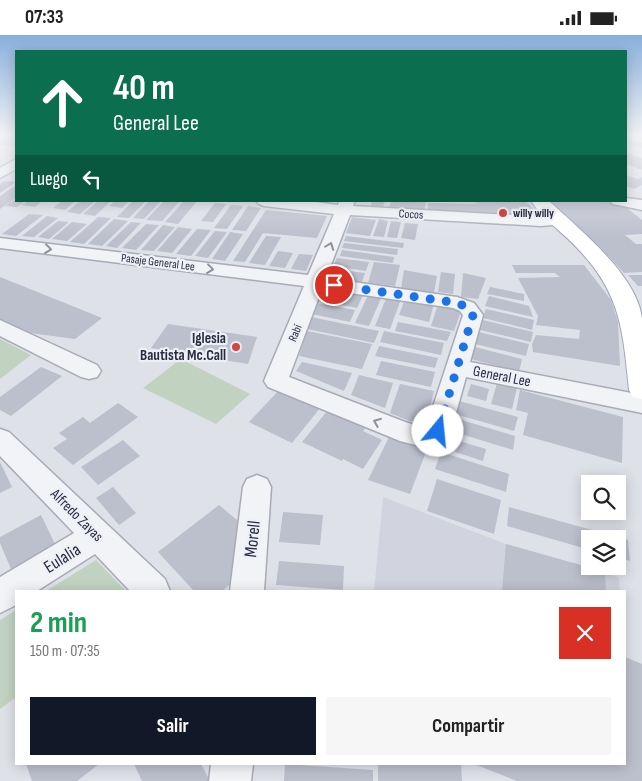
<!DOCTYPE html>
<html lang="es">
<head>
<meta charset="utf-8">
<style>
	:root { --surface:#fff; --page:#f6f6f6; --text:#222; --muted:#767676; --accent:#111827 }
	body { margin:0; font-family:"Sofia Sans Condensed",sans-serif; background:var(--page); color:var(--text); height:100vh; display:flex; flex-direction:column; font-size:19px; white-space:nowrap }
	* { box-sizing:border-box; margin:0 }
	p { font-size:16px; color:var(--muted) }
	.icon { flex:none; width:28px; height:28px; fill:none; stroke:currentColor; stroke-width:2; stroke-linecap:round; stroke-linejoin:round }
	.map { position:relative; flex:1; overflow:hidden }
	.details { position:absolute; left:15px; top:555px; width:611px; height:175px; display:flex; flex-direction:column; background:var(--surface); border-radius:0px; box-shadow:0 2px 12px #0003 }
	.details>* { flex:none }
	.top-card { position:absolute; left:15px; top:15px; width:612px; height:152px; border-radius:0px; box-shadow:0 2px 12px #0003; background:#0b6e4f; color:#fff; overflow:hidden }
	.fabs { position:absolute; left:581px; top:440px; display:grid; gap:10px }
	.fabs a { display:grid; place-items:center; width:45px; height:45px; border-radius:0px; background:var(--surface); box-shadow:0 2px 12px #0003; font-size:25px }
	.pin { position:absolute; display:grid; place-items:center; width:42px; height:42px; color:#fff; margin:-21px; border:2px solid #fff; border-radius:50%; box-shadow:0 1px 5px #0007 }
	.me { position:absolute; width:55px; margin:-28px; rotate:17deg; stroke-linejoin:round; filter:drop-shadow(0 0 4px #0008) }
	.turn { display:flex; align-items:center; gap:18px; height:105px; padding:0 15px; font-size:22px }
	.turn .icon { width:65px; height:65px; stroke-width:2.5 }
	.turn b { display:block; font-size:35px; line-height:42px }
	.then { display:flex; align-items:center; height:48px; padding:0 15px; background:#0003; gap:10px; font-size:19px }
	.round { display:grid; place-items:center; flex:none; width:52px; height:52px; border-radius:0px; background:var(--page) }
	.head { display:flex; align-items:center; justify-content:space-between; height:85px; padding:0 15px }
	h1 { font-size:30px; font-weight:700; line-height:38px; color:#1e9e55 }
	.action { display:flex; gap:10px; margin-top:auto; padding:10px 15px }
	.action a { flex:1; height:58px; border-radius:0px; background:var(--accent); color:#fff; font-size:20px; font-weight:700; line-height:58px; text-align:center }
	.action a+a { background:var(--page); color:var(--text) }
	.status { display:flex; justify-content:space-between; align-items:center; height:35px; padding:0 25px; background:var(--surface); direction:ltr }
	.status svg { height:14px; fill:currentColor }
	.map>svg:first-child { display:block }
</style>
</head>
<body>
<div class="status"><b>07:33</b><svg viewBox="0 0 49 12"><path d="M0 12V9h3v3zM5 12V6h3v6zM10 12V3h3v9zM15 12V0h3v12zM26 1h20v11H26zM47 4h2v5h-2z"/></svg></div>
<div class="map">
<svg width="642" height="746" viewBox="0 0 642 746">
	<rect width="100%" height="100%" fill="#dfe1e9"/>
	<polygon fill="#d1d3de" points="383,462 506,509 605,537 619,543 620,556 374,556"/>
	<g fill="#c1d3c0">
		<polygon points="0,304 31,320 0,344"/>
		<polygon points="181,324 250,359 216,389 143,353"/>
		<polygon points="96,525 126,556 46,556"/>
		<polygon points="16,575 16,662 0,674 0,585"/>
	</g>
	<g fill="#bcbfcc">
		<polygon points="626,100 642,100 642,104 627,103"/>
		<polygon points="2,102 16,103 16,107 0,105"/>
		<polygon points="0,106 16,107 16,111 0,110"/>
		<polygon points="628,106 642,107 642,113 630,111"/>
		<polygon points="626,118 642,123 642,135 626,129"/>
		<polygon points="626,140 638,144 642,142 642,150 634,154 626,151"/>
		<polygon points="4,146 16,147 0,158 0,149"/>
		<polygon points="16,150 16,163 0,174 0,161"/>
		<polygon points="16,164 16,166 25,166 17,172 5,171"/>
		<polygon points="28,166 42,166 35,172 22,170"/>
		<polygon points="62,166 75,166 65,175 53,173"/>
		<polygon points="80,166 95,166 80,179 67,177"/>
		<polygon points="98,166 111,166 95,181 83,179"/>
		<polygon points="115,166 129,166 122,173 109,171"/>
		<polygon points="133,166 146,166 129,183 117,182"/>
		<polygon points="149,166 161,166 144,184 133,183"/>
		<polygon points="164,166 180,166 162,186 146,185"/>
		<polygon points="184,166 197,166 178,189 165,187"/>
		<polygon points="372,166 385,166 383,172 371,171"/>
		<polygon points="391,166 426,166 424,177 389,173"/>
		<polygon points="470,166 525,166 538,178 493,181 428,177 428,168 480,169"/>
		<polygon points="549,166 601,166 623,170 642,185 642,199 625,200 636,209 642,209 642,237 624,238 600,212"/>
		<polygon points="215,168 226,169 213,187 201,186"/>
		<polygon points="231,170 243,171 227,194 214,193"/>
		<polygon points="248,171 261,173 246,196 232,195"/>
		<polygon points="266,175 327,181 317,203 263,198 245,227 233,226"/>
		<polygon points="29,179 43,180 16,201 2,199"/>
		<polygon points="47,181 58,183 34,202 22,201"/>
		<polygon points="98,182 111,183 84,209 70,207"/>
		<polygon points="352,182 376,185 370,201 346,198"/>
		<polygon points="114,184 128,186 102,211 88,209"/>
		<polygon points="379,184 388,186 384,202 373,201"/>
		<polygon points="58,186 69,187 49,204 38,202"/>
		<polygon points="391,186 401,187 397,203 387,202"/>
		<polygon points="72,187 87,189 67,206 52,204"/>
		<polygon points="131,187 141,188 117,213 106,211"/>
		<polygon points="405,188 418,189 415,205 401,203"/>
		<polygon points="146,189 159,190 136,215 122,213"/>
		<polygon points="163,190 175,192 154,216 141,215"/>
		<polygon points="178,192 192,194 172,218 157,216"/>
		<polygon points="197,194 211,195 191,221 176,219"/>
		<polygon points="215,196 227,197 208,223 195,221"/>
		<polygon points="230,197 243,199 225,226 212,224"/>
		<polygon points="266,201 281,202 265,230 249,228"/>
		<polygon points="346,201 404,208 403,213 344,206"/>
		<polygon points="344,208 398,214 397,220 342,213"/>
		<polygon points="342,215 394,222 393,228 340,221"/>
		<polygon points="278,216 293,218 285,233 269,231"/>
		<polygon points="299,219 313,220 306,236 291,234"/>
		<polygon points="337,223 369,227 366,236 333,231"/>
		<polygon points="374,227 400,230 395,251 368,248"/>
		<polygon points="512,230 584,230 611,265 618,287 620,331 533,317 532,309 536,300 579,304 580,295 536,290 538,281 518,243 560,242 555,238 516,238"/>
		<polygon points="333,234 365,238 362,247 330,242"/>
		<polygon points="404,235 437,241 434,258 401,254"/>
		<polygon points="441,237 455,239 453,259 438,257"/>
		<polygon points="463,238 486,243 478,264 461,262"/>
		<polygon points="628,240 642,240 642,251 638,251"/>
		<polygon points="0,242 102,283 75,304 30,298 0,284"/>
		<polygon points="490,252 524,259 524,266 487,259"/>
		<polygon points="323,253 364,258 357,273 316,265"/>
		<polygon points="369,258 382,261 369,291 355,288"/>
		<polygon points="387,261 401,264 390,294 375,291"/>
		<polygon points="489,261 529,271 533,282 485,271"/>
		<polygon points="405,264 434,269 429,287 399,280"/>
		<polygon points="316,268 355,275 350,287 312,279"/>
		<polygon points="438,269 457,274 460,279 454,296 431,291"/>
		<polygon points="486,274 534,285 532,295 483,283"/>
		<polygon points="311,282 379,296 374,308 307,294"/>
		<polygon points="483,285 533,297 531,307 480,295"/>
		<polygon points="398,287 451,297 447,306 395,296"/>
		<polygon points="168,289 257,302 248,329 151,313"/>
		<polygon points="307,296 372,309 362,334 299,321"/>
		<polygon points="384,296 444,308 441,320 380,307"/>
		<polygon points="479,297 529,309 526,321 475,309"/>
		<polygon points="379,311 438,323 435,333 375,321"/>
		<polygon points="475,312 522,324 519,337 471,324"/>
		<polygon points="381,326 435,337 431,352 376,340"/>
		<polygon points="302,327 352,338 344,356 296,336"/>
		<polygon points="41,332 62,341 11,381 0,375 0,362"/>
		<polygon points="359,340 393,348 385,373 351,360"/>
		<polygon points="497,348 517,353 512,374 491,369"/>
		<polygon points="400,349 434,356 428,381 421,387 409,386 390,378"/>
		<polygon points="471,349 489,354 486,366 467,361"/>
		<polygon points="280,354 321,372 292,408 249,387"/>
		<polygon points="520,355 623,382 622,428 523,400 528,378 516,375"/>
		<polygon points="459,366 518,382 514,396 455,379"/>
		<polygon points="118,368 138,382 73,430 53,413 67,404 59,398 83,382 90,388"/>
		<polygon points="328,375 366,392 363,396 382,405 363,434 343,424 342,426 302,407"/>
		<polygon points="455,383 515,401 513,415 451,396"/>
		<polygon points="389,402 427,414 410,459 368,445"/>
		<polygon points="123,405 140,421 98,450 81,432"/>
		<polygon points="459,406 486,414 483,426 455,417"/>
		<polygon points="441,417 509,439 506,457 435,434"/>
		<polygon points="0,427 12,452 0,458"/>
		<polygon points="437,444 501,465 494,499 427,476"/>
		<polygon points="113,452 136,478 119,490 96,463"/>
		<polygon points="219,470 244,491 237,542 223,556 194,556 158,517"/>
		<polygon points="509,472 628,505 630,526 618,522 618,504 590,504 590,515 507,491"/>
		<polygon points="283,477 323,480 320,510 279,507"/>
		<polygon points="41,480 55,509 11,534 0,508 0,502"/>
		<polygon points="506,509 605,537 606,556 502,556"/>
		<polygon points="279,526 344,531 343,555 276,550"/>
		<polygon points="625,622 642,629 642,746 517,746 474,729 625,729"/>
		<polygon points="26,729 99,729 77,746 32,746"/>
		<polygon points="134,729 201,729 210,746 142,746"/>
		<polygon points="285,729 373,735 373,746 284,746"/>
		<polygon points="378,729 461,729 462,746 378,746"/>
	</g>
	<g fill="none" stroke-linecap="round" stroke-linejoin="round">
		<g stroke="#a8abb6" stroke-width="3">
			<g id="minor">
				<polygon points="16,124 16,134 0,143 0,133"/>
				<polygon points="626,163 642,165 642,175 613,169 610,166 626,166"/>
				<path d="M256 166H308L338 170 339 166H355L353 171 565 183 567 186 565 189 541 191 350 180 326 243 457 262 474 268 483 280 470 327 642 360V378L466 342 451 396 447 403 423 412 400 406 268 352 264 346 304 251 0 213V203L308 240 334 179 264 171 259 169ZM322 254 453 273 460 276 463 280 427 390 422 392 405 387 289 342Z"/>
				<polygon points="0,285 97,330 101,336 97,342 89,344 81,342 0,301"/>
				<polygon points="0,394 9,397 165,544 170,556 130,556 95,519 37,556 16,556 16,570 0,578 0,542 74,498 0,421"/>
				<polygon points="257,440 267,444 271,452 264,556 230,556 243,452 247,444"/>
				<polygon points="211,729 253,729 251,746 209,746"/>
			</g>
		</g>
		<g stroke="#9ea3b5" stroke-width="2">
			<path id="major" d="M531 166H549C579 194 638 241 642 284 642 310 642 338 642 364L633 362 629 355C623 297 621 259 579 215 564 198 543 185 531 166Z"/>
		</g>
		<use href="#minor" fill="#f2f3f7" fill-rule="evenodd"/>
		<use href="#major" fill="#fff" fill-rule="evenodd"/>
	</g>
	<defs><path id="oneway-chevron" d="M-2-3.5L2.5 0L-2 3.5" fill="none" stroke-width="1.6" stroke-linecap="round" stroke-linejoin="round" transform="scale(1.25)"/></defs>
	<g stroke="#8c909c">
		<use href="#oneway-chevron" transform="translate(330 211) rotate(-69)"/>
		<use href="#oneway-chevron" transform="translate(48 214) rotate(7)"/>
		<use href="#oneway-chevron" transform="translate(210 234) rotate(7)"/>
		<use href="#oneway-chevron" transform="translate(377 387) rotate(-158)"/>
	</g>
	<linearGradient id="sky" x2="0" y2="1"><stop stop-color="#88afdc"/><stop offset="0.49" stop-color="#f1f2f5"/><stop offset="1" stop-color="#f1f2f5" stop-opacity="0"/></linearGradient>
	<rect width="642" height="204" fill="url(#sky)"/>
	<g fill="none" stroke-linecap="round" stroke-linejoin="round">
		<polyline stroke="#1a73e8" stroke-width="9" stroke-dasharray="0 16.2" points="334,250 458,268 466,272 473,280 438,396"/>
	</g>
	<g fill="#d14640" stroke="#eef0f6" stroke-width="2">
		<circle cx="503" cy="178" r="5"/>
		<circle cx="236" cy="312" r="5"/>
	</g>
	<g text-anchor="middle" stroke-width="4.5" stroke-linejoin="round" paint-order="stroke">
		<g font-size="12" font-weight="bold" fill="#272c40" stroke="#eef0f6" text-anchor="start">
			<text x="513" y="182">willy willy</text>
		</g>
		<g font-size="12" fill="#272c40" stroke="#eef0f6">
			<text transform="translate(411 179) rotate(3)" y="4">Cocos</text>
			<text transform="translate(158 227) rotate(7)" y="4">Pasaje General Lee</text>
			<text transform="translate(295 298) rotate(-68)" y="4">Rabí</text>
		</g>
		<g font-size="15" font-weight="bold" fill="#272c40" stroke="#eef0f6" text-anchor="end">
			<text x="226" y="308">Iglesia<tspan x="226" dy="17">Bautista Mc.Call</tspan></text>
		</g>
		<g font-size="15" fill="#272c40" stroke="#eef0f6">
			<text transform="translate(502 341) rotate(11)" y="5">General Lee</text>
			<text transform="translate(77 480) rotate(45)" y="5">Alfredo Zayas</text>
		</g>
		<g font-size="18" fill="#272c40" stroke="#eef0f6">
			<text transform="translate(252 504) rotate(-84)" y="6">Morell</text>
			<text transform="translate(62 523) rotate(-32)" y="6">Eulalia</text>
		</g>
	</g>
</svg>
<div class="fabs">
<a><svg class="icon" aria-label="search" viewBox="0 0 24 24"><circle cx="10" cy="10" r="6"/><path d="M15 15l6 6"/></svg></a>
<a><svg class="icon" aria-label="layers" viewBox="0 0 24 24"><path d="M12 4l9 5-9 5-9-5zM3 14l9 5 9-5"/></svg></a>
</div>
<div class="pin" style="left:334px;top:250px;background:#d93025"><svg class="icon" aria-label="arrive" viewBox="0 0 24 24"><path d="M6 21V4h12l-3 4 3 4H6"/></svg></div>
<svg class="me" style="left:438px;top:396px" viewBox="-20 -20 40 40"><circle r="19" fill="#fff"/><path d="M0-13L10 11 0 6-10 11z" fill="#1a73e8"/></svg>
<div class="top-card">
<div class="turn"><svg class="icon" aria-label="ahead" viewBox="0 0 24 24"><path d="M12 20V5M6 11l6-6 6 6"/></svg><div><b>40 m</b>General Lee</div></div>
<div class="then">Luego<svg class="icon" aria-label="left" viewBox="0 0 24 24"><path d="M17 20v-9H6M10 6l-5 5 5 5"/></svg></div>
</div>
<section class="details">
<div class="head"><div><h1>2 min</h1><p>150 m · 07:35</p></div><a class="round" style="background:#d93025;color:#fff"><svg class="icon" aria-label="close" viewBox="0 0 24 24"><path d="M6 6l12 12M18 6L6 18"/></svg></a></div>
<div class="action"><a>Salir</a><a>Compartir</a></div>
</section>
</div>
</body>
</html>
